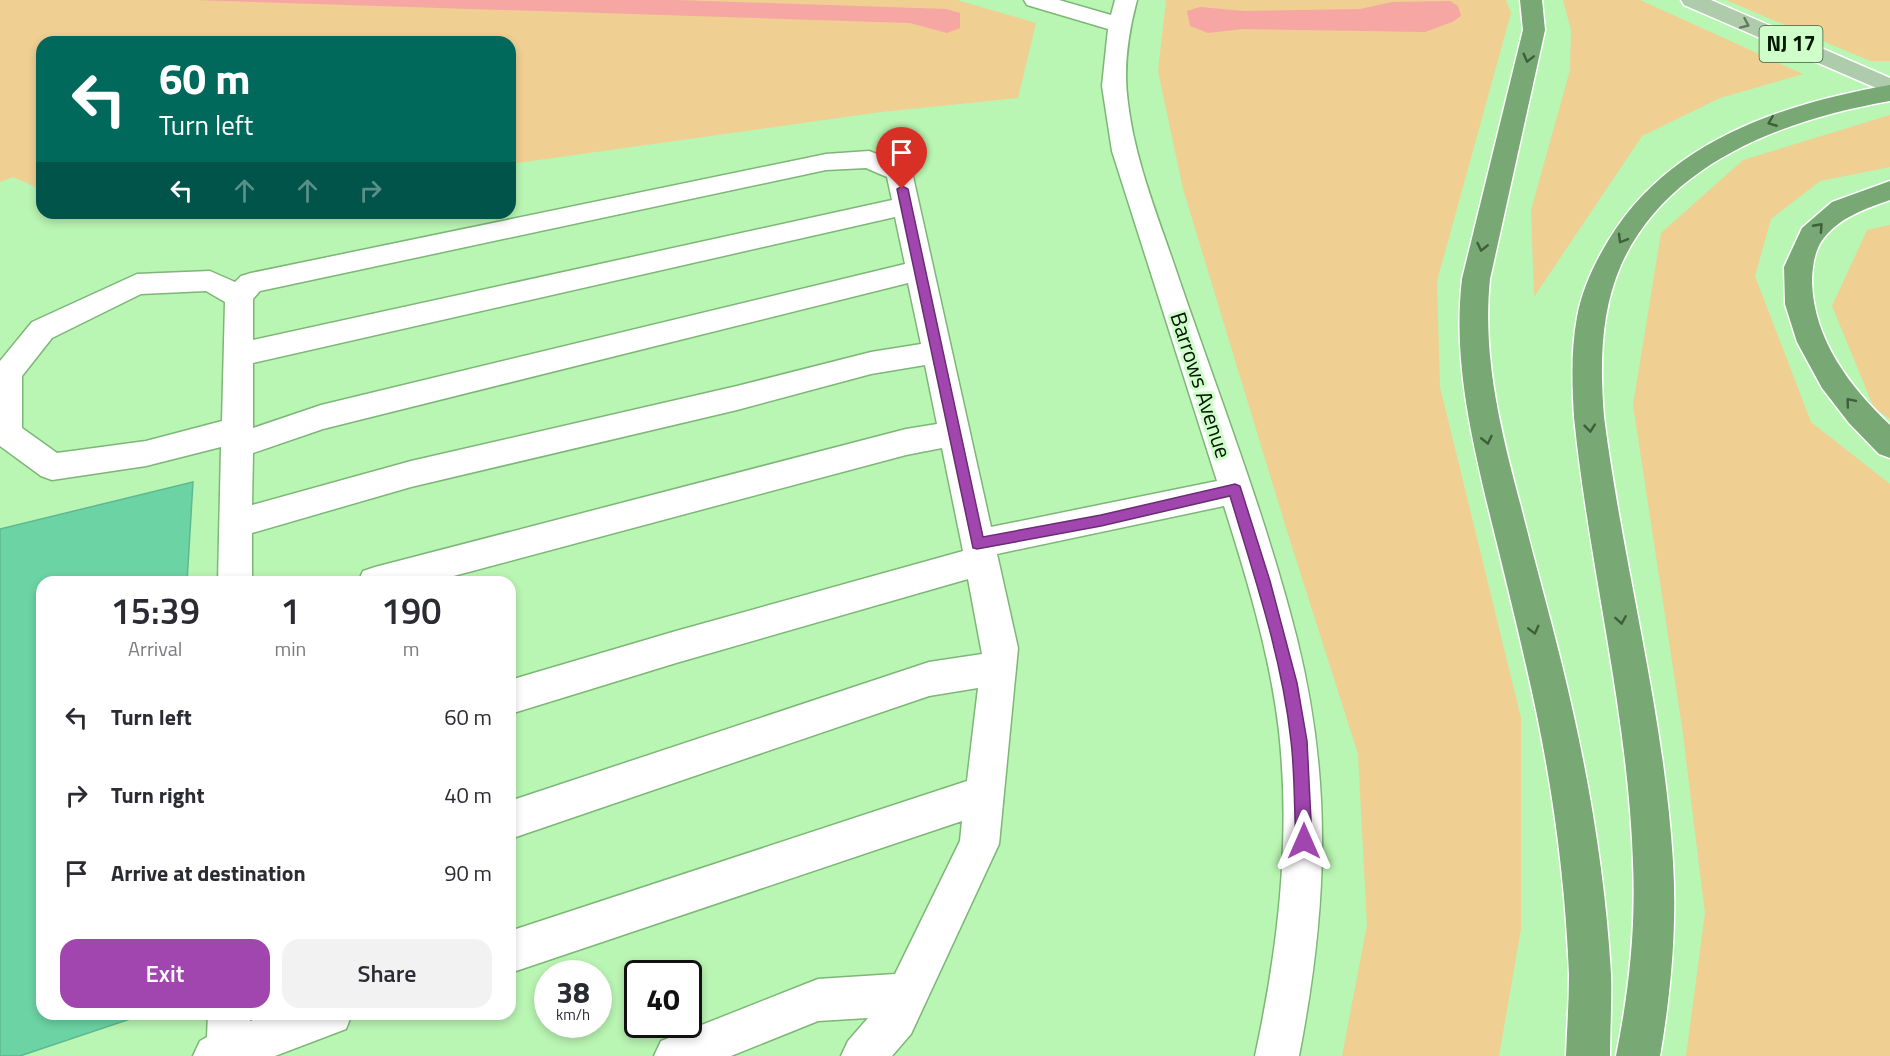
<!DOCTYPE html>
<html lang="en">
<head>
<meta charset="utf-8">
<style>
	:root { --surface:#fff; --page:#f2f2f3; --text:#2b2b33; --muted:#7c7c81; --accent:#a145af }
	body { margin:0; font-family:"Titillium Web",sans-serif; background:var(--page); color:var(--text); height:100vh; display:flex; flex-direction:column; font-size:22px; white-space:nowrap }
	* { box-sizing:border-box; margin:0 }
	p { font-size:20px; color:var(--muted) }
	.icon { flex:none; width:33px; height:33px; fill:none; stroke:currentColor; stroke-width:2; stroke-linecap:round; stroke-linejoin:round }
	.map { position:relative; flex:1; overflow:hidden }
	.drawer { position:absolute; left:36px; top:576px; width:480px; height:444px; display:flex; flex-direction:column; background:var(--surface); border-radius:18px; box-shadow:0 3px 9px #0003 }
	.drawer>* { flex:none }
	.hud { position:absolute; left:36px; top:36px; width:480px; height:183px; border-radius:18px; box-shadow:0 3px 9px #0003; background:#00695c; color:#fff; overflow:hidden }
	.speed { position:absolute; left:534px; top:960px; display:flex; gap:12px; font-size:30px; font-weight:700; text-align:center }
	.speed>* { display:grid; place-content:center; width:78px; height:78px; border-radius:50%; background:var(--surface); box-shadow:0 3px 9px #0003; line-height:1 }
	.speed small { font-size:15px; font-weight:400 }
	.speed .limit { border:3px solid #111; border-radius:9px; background:#fff; color:#111 }
	.pin { position:absolute; display:grid; place-items:center; width:51px; height:51px; color:#fff; margin:-62px -26px; border-radius:50% 50% 50% 0; rotate:-45deg; box-shadow:0 0 6px #0007 }
	.pin .icon { rotate:45deg }
	.me { position:absolute; width:66px; margin:-33px; rotate:0deg; stroke-linejoin:round; filter:drop-shadow(0 0 4px #0008) }
	.turn { display:flex; align-items:center; gap:21px; height:126px; padding:0 24px; font-size:27px }
	.turn .icon { width:78px; height:78px; stroke-width:2.5 }
	.turn b { display:block; font-size:42px; line-height:51px }
	.lanes { display:flex; align-items:center; height:57px; padding:0 24px; background:#0003; justify-content:center; gap:30px; direction:ltr }
	.lanes .off { opacity:.35 }
	.eta { display:flex; justify-content:space-evenly; align-items:center; height:102px; text-align:center }
	.eta b { font-size:36px; font-weight:600; line-height:42px }
	.button { display:flex; gap:12px; margin-top:auto; padding:12px 24px }
	.button a { flex:1; height:69px; border-radius:18px; background:var(--accent); color:#fff; font-size:24px; font-weight:600; line-height:69px; text-align:center }
	.button a+a { background:var(--page); color:var(--text) }
	ul { padding:0; list-style:none }
	li { display:flex; align-items:center; gap:18px; height:78px; padding:0 24px }
	li div { flex:1 }
	li b { display:block; font-size:22px }
	li em { font-style:normal }
	.map>svg:first-child { display:block }
</style>
</head>
<body>
<div class="map">
<svg width="1890" height="1056" viewBox="0 0 1890 1056">
	<rect width="100%" height="100%" fill="#b9f5b3"/>
	<g fill="#f0cf92">
		<polygon points="0,0 957,0 1036,23 1018,98 881,112 510,164 510,42 42,42 42,190 13,177 0,182"/>
		<polygon points="1166,0 1506,0 1511,13 1437,281 1440,387 1521,718 1521,929 1499,1056 1342,1056 1367,925 1358,754 1287,531 1183,189 1158,71"/>
		<polygon points="1563,0 1640,0 1803,74 1720,98 1642,136 1534,297 1531,210 1570,70 1571,30"/>
		<polygon points="1726,0 1890,0 1890,61 1870,61"/>
		<polygon points="1890,115 1890,167 1820,181 1771,219 1755,276 1811,422 1890,484 1890,1056 1686,1056 1705,913 1682,727 1633,405 1661,233 1743,160"/>
		<polygon points="1890,225 1890,419 1874,408 1832,306 1867,230"/>
	</g>
	<g fill="#f6a6a3">
		<polygon points="195,0 676,0 946,9 960,13 960,28 947,33 910,23"/>
		<polygon points="1450,1 1458,6 1461,16 1452,22 1425,32 1243,29 1208,33 1190,26 1187,11 1200,7 1244,11 1360,9 1392,2"/>
	</g>
	<polygon fill="#6cd3a4" stroke="#5fb990" stroke-width="1.5" points="193,482 187,582 42,582 42,1014 145,1014 20,1056 0,1056 0,529"/>
	<g fill="none" stroke-linecap="round" stroke-linejoin="round">
		<g stroke="#7db677" stroke-width="3">
			<g id="minor">
				<path d="M1024 0H1059L1111 15 1115 0H1137C1128 34 1123 68 1128 103 1135 162 1159 219 1178 276 1219 396 1266 516 1297 639 1333 784 1327 911 1299 1056H1255C1278 949 1291 841 1279 731 1270 654 1247 579 1224 506L997 554 1018 648 999 844 911 1034 892 1056H841L848 1041 868 1018 818 1021 731 1056H654L661 1041 818 979 895 974 960 841 962 821 510 973V931L967 781 978 688 929 696 510 839V801L929 662 982 654 968 579 676 663 510 714V680L676 631 963 551 942 448 906 455 431 582H358L363 571 375 567 906 429 937 424 925 365 871 374 737 410 411 487 252 533V582H218L221 447 146 466 52 480 41 476 0 446V361L32 322 137 274 210 271 235 282 241 276 251 273 826 154 869 151 908 166 912 172 991 527 1217 481 1112 151 1102 86 1108 29 1027 5ZM866 168 887 177 892 200 253 340V299L260 291 826 170ZM895 217 905 264 321 405 253 428V363ZM908 283 921 344 871 352 737 386 411 461 252 505 253 453 323 429ZM206 291 225 302 222 421 146 441 57 453 22 428V376L52 338 141 294Z"/>
				<polygon points="208,1014 250,1014 250,1021 271,1014 352,1014 346,1029 275,1056 193,1056 200,1041 207,1037"/>
			</g>
		</g>
		<g stroke="#fff" stroke-width="3">
			<polygon id="major" points="1681,0 1711,0 1890,78 1890,94 1684,5"/>
		</g>
		<g stroke="#fff" stroke-width="3">
			<g id="highway">
				<path d="M1520 0H1542L1545 30 1490 279C1482 357 1501 432 1521 507 1534 560 1549 612 1562 665 1587 767 1605 870 1611 974 1612 1001 1610 1029 1610 1056H1566C1567 1029 1569 1002 1569 975 1565 870 1550 767 1526 665 1514 612 1501 560 1488 507 1470 431 1453 357 1462 279L1523 30Z"/>
				<path d="M1890 85V101C1787 119 1668 161 1621 265 1600 313 1600 366 1604 417 1623 566 1664 712 1673 862 1677 927 1671 992 1660 1056H1616C1629 992 1636 928 1633 862 1628 712 1589 566 1574 417 1572 383 1571 350 1577 317 1582 290 1594 264 1608 241 1668 141 1781 104 1890 85Z"/>
				<path d="M1890 181V200C1865 209 1840 217 1823 239 1814 251 1812 269 1812 283 1814 340 1850 387 1890 425V458L1879 454 1849 423 1822 388 1797 342 1785 304 1784 267 1802 228 1832 202Z"/>
			</g>
		</g>
		<use href="#minor" fill="#fff" fill-rule="evenodd"/>
		<use href="#major" fill="#aecbab" fill-rule="evenodd"/>
		<use href="#highway" fill="#78a873" fill-rule="evenodd"/>
	</g>
	<defs><path id="oneway-chevron" d="M-2-3.5L2.5 0L-2 3.5" fill="none" stroke-width="1.6" stroke-linecap="round" stroke-linejoin="round" transform="scale(1.5)"/></defs>
	<use stroke="#617a5e" href="#oneway-chevron" transform="translate(1745 24) rotate(24)"/>
	<g stroke="#3d5f3a">
		<use href="#oneway-chevron" transform="translate(1528 58) rotate(104)"/>
		<use href="#oneway-chevron" transform="translate(1772 122) rotate(158)"/>
		<use href="#oneway-chevron" transform="translate(1819 227) rotate(-48)"/>
		<use href="#oneway-chevron" transform="translate(1622 239) rotate(120)"/>
		<use href="#oneway-chevron" transform="translate(1482 247) rotate(103)"/>
		<use href="#oneway-chevron" transform="translate(1850 402) rotate(-130)"/>
		<use href="#oneway-chevron" transform="translate(1590 428) rotate(84)"/>
		<use href="#oneway-chevron" transform="translate(1487 440) rotate(77)"/>
		<use href="#oneway-chevron" transform="translate(1621 620) rotate(81)"/>
		<use href="#oneway-chevron" transform="translate(1534 630) rotate(76)"/>
	</g>
	<path fill="#a145af" stroke="#692d72" stroke-width="1.5" d="M902 186 908 189 983 537 1101 515 1235 484 1240 486 1270 581 1297 683 1307 741 1312 841 1310 847 1304 849 1298 847 1296 841C1294 808 1295 774 1291 741 1282 657 1254 576 1230 496L1101 526 977 549 973 548 897 189Z"/>
	<g text-anchor="middle" stroke-width="6" stroke-linejoin="round" paint-order="stroke">
		<rect fill="#cffeca" stroke="#405c3d" stroke-width="1.5" x="1759.5" y="26" width="63" height="36" rx="4.5"/>
		<g font-size="21" font-weight="bold" fill="#021601">
			<text x="1791" y="51">NJ 17</text>
		</g>
		<g font-size="22" fill="#021601" stroke="#cffeca">
			<text transform="translate(1201 385) rotate(72)" y="8">Barrows Avenue</text>
		</g>
	</g>
</svg>
<div class="speed"><div>38<small>km/h</small></div><div class="limit">40</div></div>
<div class="pin" style="left:902px;top:189px;background:#d93025"><svg class="icon" aria-label="arrive" viewBox="0 0 24 24"><path d="M6 21V4h12l-3 4 3 4H6"/></svg></div>
<svg class="me" style="left:1304px;top:841px" viewBox="-20 -20 40 40"><path d="M0-17L14 15 0 8-14 15z" fill="#a145af" stroke="#fff" stroke-width="4"/></svg>
<div class="hud">
<div class="turn"><svg class="icon" aria-label="left" viewBox="0 0 24 24"><path d="M17 20v-9H6M10 6l-5 5 5 5"/></svg><div><b>60 m</b>Turn left</div></div>
<div class="lanes"><svg class="icon" aria-label="left" viewBox="0 0 24 24"><path d="M17 20v-9H6M10 6l-5 5 5 5"/></svg><svg class="icon off" aria-label="ahead" viewBox="0 0 24 24"><path d="M12 20V5M6 11l6-6 6 6"/></svg><svg class="icon off" aria-label="ahead" viewBox="0 0 24 24"><path d="M12 20V5M6 11l6-6 6 6"/></svg><svg class="icon off" aria-label="right" viewBox="0 0 24 24"><path d="M7 20v-9h11M14 6l5 5-5 5"/></svg></div>
</div>
<section class="drawer">
<div class="eta">
<div><b>15:39</b><p>Arrival</p></div>
<div><b>1</b><p>min</p></div>
<div><b>190</b><p>m</p></div>
</div>
<ul>
<li><svg class="icon" aria-label="left" viewBox="0 0 24 24"><path d="M17 20v-9H6M10 6l-5 5 5 5"/></svg><div><b>Turn left</b></div><em>60 m</em></li>
<li><svg class="icon" aria-label="right" viewBox="0 0 24 24"><path d="M7 20v-9h11M14 6l5 5-5 5"/></svg><div><b>Turn right</b></div><em>40 m</em></li>
<li><svg class="icon" aria-label="arrive" viewBox="0 0 24 24"><path d="M6 21V4h12l-3 4 3 4H6"/></svg><div><b>Arrive at destination</b></div><em>90 m</em></li>
</ul>
<div class="button"><a>Exit</a><a>Share</a></div>
</section>
</div>
</body>
</html>
